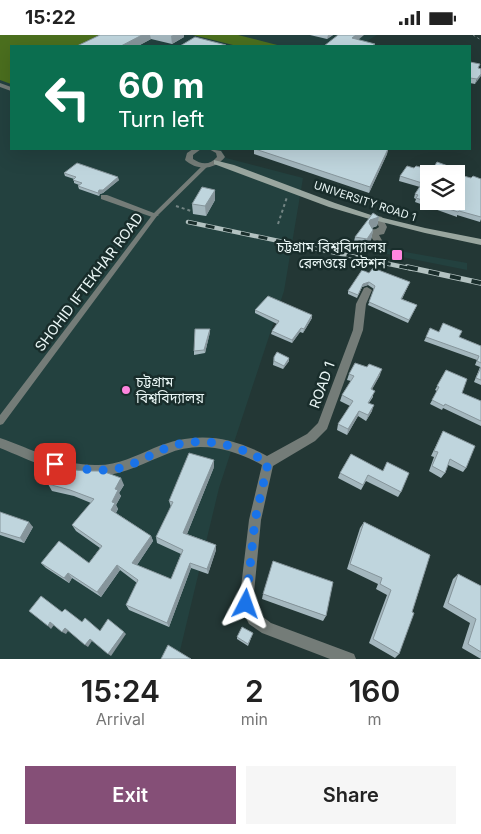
<!DOCTYPE html>
<html lang="en">
<head>
<meta charset="utf-8">
<style>
	:root { --surface:#fff; --page:#f6f6f6; --text:#222; --muted:#767676; --accent:#854f77 }
	body { margin:0; font-family:Inter,"Noto Sans Bengali",sans-serif; background:var(--page); color:var(--text); height:100vh; display:flex; flex-direction:column; font-size:19px; white-space:nowrap }
	* { box-sizing:border-box; margin:0 }
	p { font-size:16px; color:var(--muted) }
	.icon { flex:none; width:28px; height:28px; fill:none; stroke:currentColor; stroke-width:2; stroke-linecap:round; stroke-linejoin:round }
	.map { position:relative; height:624px; overflow:hidden }
	.details { display:flex; flex-direction:column; background:var(--surface); flex:1 }
	.details>* { flex:none }
	.banner { position:absolute; left:10px; top:10px; width:461px; height:105px; border-radius:0px; box-shadow:0 5px 20px #0002; background:#0b6e4f; color:#fff; overflow:hidden }
	.buttons { position:absolute; left:420px; top:130px; display:grid; gap:10px }
	.buttons a { display:grid; place-items:center; width:45px; height:45px; border-radius:0px; background:var(--surface); box-shadow:0 5px 20px #0002; font-size:25px }
	.pin { position:absolute; display:grid; place-items:center; width:42px; height:42px; color:#fff; margin:-21px; border-radius:10px; box-shadow:0 2px 8px #0006 }
	.me { position:absolute; width:55px; margin:-28px; rotate:4deg; stroke-linejoin:round; filter:drop-shadow(0 0 4px #0008) }
	.turn { display:flex; align-items:center; gap:18px; height:105px; padding:0 25px; font-size:22px }
	.turn .icon { width:65px; height:65px; stroke-width:2.5 }
	.turn b { display:block; font-size:35px; line-height:42px }
	.eta { display:flex; justify-content:space-evenly; align-items:center; height:85px; text-align:center }
	.eta b { font-size:30px; font-weight:600; line-height:35px }
	.button { display:flex; gap:10px; margin-top:auto; padding:10px 25px }
	.button a { flex:1; height:58px; border-radius:0px; background:var(--accent); color:#fff; font-size:20px; font-weight:600; line-height:58px; text-align:center }
	.button a+a { background:var(--page); color:var(--text) }
	.status { display:flex; justify-content:space-between; align-items:center; height:35px; padding:0 25px; background:var(--surface); direction:ltr }
	.status svg { height:14px; fill:currentColor }
	.map>svg:first-child { display:block }
</style>
</head>
<body>
<div class="status"><b>15:22</b><svg viewBox="0 0 49 12"><path d="M0 12V9h3v3zM5 12V6h3v6zM10 12V3h3v9zM15 12V0h3v12zM26 1h20v11H26zM47 4h2v5h-2z"/></svg></div>
<div class="map">
<svg width="481" height="624" viewBox="0 0 481 624">
	<rect width="100%" height="100%" fill="#233735"/>
	<g fill="#23413f">
		<polygon points="0,0 377,0 362,9 331,11 11,11 11,114 221,114 226,123 303,143 284,256 219,453 178,624 0,624"/>
		<polygon points="383,213 467,228 467,235 382,218"/>
	</g>
	<g fill="#4b6f1e">
		<polygon points="0,0 99,0 77,11 11,11 11,49 0,45"/>
		<polygon points="193,0 238,0 281,11 237,11"/>
	</g>
	<g fill="none" stroke-linecap="round" stroke-linejoin="round">
		<polyline stroke="#748584" stroke-width="1" stroke-dasharray="2.5 2.5" stroke-linecap="butt" points="473,0 481,5"/>
		<g stroke="#748584" stroke-width="2" stroke-dasharray="3 3" stroke-linecap="butt">
			<polyline points="176,171 191,176"/>
			<polyline points="278,189 287,162"/>
		</g>
		<polygon fill="#747c78" fill-rule="evenodd" points="205,129 208,131 207,132 157,181 3,389 0,390 0,380 153,179 203,130"/>
		<g fill="#747c78" fill-rule="evenodd">
			<polygon points="101,160 107,160 159,180 155,182 152,182 101,164"/>
			<polygon points="379,181 382,182 387,192 384,199 379,200 384,209 380,212 377,211 368,197 369,195 376,194 379,192 375,184"/>
			<path d="M367 252 372 255 366 269 363 295 327 394 315 406 273 431 261 485 253 568 259 579 271 588 354 619 356 624H330L262 598 249 589 239 569 249 485 262 430C233 414 199 405 167 419 146 427 125 439 102 441 67 444 32 426 0 413V403C31 414 62 430 95 430 116 431 135 421 154 413 194 396 229 400 267 421L307 399 318 388 353 295 356 269 364 253Z"/>
		</g>
		<g fill="#747c78" fill-rule="evenodd">
			<polygon points="0,48 11,52 11,56 0,52"/>
			<path d="M193 114H201L193 120V124C202 130 210 130 217 122L216 118 209 114 221 116 225 122C215 135 197 136 185 125L187 118Z"/>
		</g>
		<polygon fill="#99a69f" fill-rule="evenodd" points="214,125 234,130 335,168 371,180 425,193 481,204 481,210 425,198 366,183 329,172 214,129"/>
		<g stroke="#b3c2c1" stroke-width="4.5">
			<polyline id="rail-far1" points="188,187 413,234"/>
		</g>
		<g stroke="#b3c2c1" stroke-width="5.5">
			<polyline id="rail" points="407,232 481,248"/>
		</g>
		<use href="#rail-far1" stroke="#192d2b" stroke-width="3" stroke-dasharray="9" stroke-linecap="butt"/>
		<use href="#rail" stroke="#192d2b" stroke-width="4" stroke-dasharray="11" stroke-linecap="butt"/>
	</g>
	<g fill="#a4b7be">
		<polygon points="100,0 184,0 184,2 172,9 151,4 138,11 77,11"/>
		<polygon points="310,0 333,0 327,4"/>
		<polygon points="470,27 479,33 481,34 475,49 470,48"/>
		<polygon points="254,114 388,114 387,119 369,158 254,119"/>
		<polygon points="414,133 446,136 471,143 481,144 481,184 480,187 457,180 457,182 415,167 416,164 414,163 415,159 420,152 399,146 400,141"/>
		<polygon points="64,138 119,145 103,158 100,159 99,161 79,154 78,151 79,150 74,148 74,144 65,141"/>
		<polygon points="215,155 215,165 206,181 193,179 192,169"/>
		<polygon points="379,182 377,191 372,193 373,195 371,205 365,213 353,211 355,202"/>
		<polygon points="369,238 410,247 402,264 417,270 408,288 368,270 374,254 368,250 362,252 357,263 348,259 348,256"/>
		<polygon points="255,275 312,280 312,283 303,298 300,297 292,308 271,299 272,296 277,289 255,278"/>
		<polygon points="210,297 205,318 194,320 194,316"/>
		<polygon points="439,297 459,302 481,311 481,350 474,347 480,332 475,330 477,325 424,306 426,302"/>
		<polygon points="274,322 289,323 289,326 283,334 273,330"/>
		<polygon points="446,335 462,358 481,366 481,391 443,373 442,375 430,369 437,356 435,355"/>
		<polygon points="349,339 380,340 372,354 373,362 369,368 372,376 366,386 358,381 347,400 337,395 338,389 350,371 340,366 342,360 351,346 347,345"/>
		<polygon points="443,396 466,433 463,437 448,430 445,438 441,443 429,436 434,422 431,421"/>
		<polygon points="351,419 401,457 398,462 366,446 361,455 338,443 340,438"/>
		<polygon points="214,432 187,499 216,510 216,515 208,539 191,533 169,592 129,575 126,570 137,548 120,535 101,562 72,543 69,548 46,533 41,528 89,528 100,513 76,496 72,490 91,468 74,461 52,456 48,449 124,450 119,458 121,461 116,470 118,474 116,478 151,501 153,506 137,530 171,544 181,519 157,508 156,502 171,472 169,466"/>
		<polygon points="0,477 33,492 24,508 0,500"/>
		<polygon points="364,487 430,520 399,619 395,623 369,608 387,560 376,554 378,549 347,534 360,493"/>
		<polygon points="458,539 481,551 481,624 462,613 470,588 443,572 453,544"/>
		<polygon points="263,559 326,581 323,586 262,564"/>
		<polygon points="253,598 248,611 237,604 237,602"/>
	</g>
	<g fill="#86959b">
		<polygon points="142,0 150,0 151,4 138,11 121,11"/>
		<polygon points="173,0 184,0 184,2 172,9 171,1"/>
		<polygon points="328,0 333,0 327,4"/>
		<polygon points="356,0 364,0 351,11 352,3"/>
		<polygon points="481,39 481,41 475,49 477,44"/>
		<polygon points="388,114 387,119 369,158 370,152"/>
		<polygon points="118,142 119,145 103,158 100,159 99,161 98,158 99,155"/>
		<polygon points="215,155 215,165 206,181 205,171"/>
		<polygon points="379,182 377,191 367,194 370,185"/>
		<polygon points="373,195 371,205 365,213 367,204"/>
		<polygon points="369,247 368,250 362,252 357,263 363,249"/>
		<polygon points="312,280 312,283 303,298 304,294"/>
		<polygon points="301,293 300,297 292,308 292,305"/>
		<polygon points="210,294 210,297 205,318 204,315"/>
		<polygon points="289,323 289,326 283,334 284,331"/>
		<polygon points="382,334 380,340 369,360 371,354"/>
		<polygon points="374,370 372,376 366,386 368,380"/>
		<polygon points="359,376 358,381 347,400 348,394"/>
		<polygon points="214,425 214,432 185,504 183,498"/>
		<polygon points="121,443 124,450 119,458 121,461 116,470 118,474 114,481 111,475 112,467 115,454"/>
		<polygon points="29,487 33,492 24,508 20,503"/>
		<polygon points="151,501 153,506 135,533 132,528"/>
		<polygon points="216,510 216,515 208,539 207,534"/>
		<polygon points="190,528 191,533 169,592 167,588"/>
		<polygon points="117,530 120,535 101,562 97,557"/>
		<polygon points="68,538 72,543 69,548 64,543"/>
		<polygon points="50,587 54,590 51,594 48,591"/>
		<polygon points="65,593 68,596 66,599 62,597"/>
		<polygon points="124,597 126,599 111,621 108,619"/>
		<polygon points="90,604 92,606 88,612 85,610"/>
	</g>
	<g fill="#bfd5dd" stroke="#86959b">
		<polygon points="100,0 142,0 121,11 77,11"/>
		<polygon points="338,0 356,0 352,3 375,9 372,11 324,11"/>
		<polygon points="195,2 226,10 225,11 180,11"/>
		<polygon points="470,27 480,29 478,33 481,34 481,39 477,44 470,43"/>
		<polygon points="255,114 388,114 370,152"/>
		<polygon points="437,127 448,131 445,136 456,139 429,139 429,166 456,166 456,139 471,143 473,141 481,144 481,182 459,176 458,177 416,163 418,160 415,159 422,148 400,141 407,131 414,133 416,131 432,135"/>
		<polygon points="77,128 118,142 103,155 99,155 98,158 78,151 82,148 73,145 76,142 64,138"/>
		<polygon points="202,152 215,155 205,171 192,169"/>
		<polygon points="373,178 379,182 370,185 369,188 373,195 367,204 355,202"/>
		<polygon points="373,233 410,247 401,264 417,270 409,285 369,267 375,251 369,247 363,249 358,260 348,256 362,235 369,238"/>
		<polygon points="268,261 312,280 304,294 301,293 292,305 272,296 279,286 255,275"/>
		<polygon points="443,288 462,296 459,302 481,311 481,328 477,326 479,321 426,302 430,293 439,297"/>
		<polygon points="195,294 210,294 204,315 194,316"/>
		<polygon points="277,317 289,323 284,331 274,326 274,322"/>
		<polygon points="355,328 367,332 369,329 382,334 371,354 375,356 368,368 374,370 368,380 359,376 348,394 338,389 353,366 342,360 354,341 349,339"/>
		<polygon points="481,332 481,345 476,343"/>
		<polygon points="446,335 467,344 462,358 481,366 481,386 445,369 444,371 432,365 439,352 437,351"/>
		<polygon points="443,396 475,411 466,433 450,424 445,438 432,431 438,417 434,416"/>
		<polygon points="189,418 214,425 183,498 216,510 207,534 190,528 167,588 126,570 138,545 117,530 97,557 68,538 64,543 41,528 59,506 89,528 102,511 72,490 94,464 70,455 48,449 56,433 85,436 102,436 121,443 115,454 118,455 112,467 115,468 111,475 151,501 132,528 171,544 183,515 156,502 173,467 169,466"/>
		<polygon points="351,419 383,436 387,427 409,438 401,457 368,440 363,450 340,438"/>
		<polygon points="0,477 29,487 20,503 0,497"/>
		<polygon points="364,487 430,520 412,577 414,578 399,619 373,604 391,555 380,549 382,543 350,529"/>
		<polygon points="273,526 333,547 326,581 263,559"/>
		<polygon points="458,539 481,551 481,617 468,609 476,584 448,568"/>
		<polygon points="41,561 62,577 65,574 82,587 85,583 100,596 108,584 124,597 108,619 90,604 85,610 65,593 62,597 50,587 48,591 29,576"/>
		<polygon points="242,592 253,598 248,609 237,602"/>
		<polygon points="168,610 191,624 161,624"/>
	</g>
	<g fill="none" stroke-linecap="round" stroke-linejoin="round">
		<path stroke="#1a73e8" stroke-width="9" stroke-dasharray="0 16.2" d="M55 429C77 433 98 438 120 433 137 429 153 418 169 412 203 400 239 410 268 428L255 485 246 569"/>
	</g>
	<g fill="#ff85df" stroke="#192d2b" stroke-width="2">
		<rect x="391" y="214" width="12" height="12" rx="2.5"/>
		<circle cx="126" cy="355" r="5"/>
	</g>
	<g text-anchor="middle" stroke-width="5" stroke-linejoin="round" paint-order="stroke">
		<g font-size="11" fill="#e9f6f5" stroke="#192d2b">
			<text transform="translate(365 166) rotate(18)" y="4">UNIVERSITY ROAD 1</text>
		</g>
		<g font-size="14" fill="#e9f6f5" stroke="#192d2b" text-anchor="end">
			<text x="386" y="217">চট্টগ্রাম বিশ্ববিদ্যালয়<tspan x="386" dy="16">রেলওয়ে স্টেশন</tspan></text>
			<text x="136" y="352" text-anchor="start">চট্টগ্রাম<tspan x="136" dy="16">বিশ্ববিদ্যালয়</tspan></text>
		</g>
		<g font-size="14" fill="#e9f6f5" stroke="#192d2b">
			<text transform="translate(89 247) rotate(-53)" y="5">SHOHID IFTEKHAR ROAD</text>
			<text transform="translate(322 350) rotate(-70)" y="5">ROAD 1</text>
		</g>
	</g>
</svg>
<div class="buttons">
<a><svg class="icon" aria-label="layers" viewBox="0 0 24 24"><path d="M12 4l9 5-9 5-9-5zM3 14l9 5 9-5"/></svg></a>
</div>
<div class="pin" style="left:55px;top:429px;background:#d93025"><svg class="icon" aria-label="arrive" viewBox="0 0 24 24"><path d="M6 21V4h12l-3 4 3 4H6"/></svg></div>
<svg class="me" style="left:246px;top:569px" viewBox="-20 -20 40 40"><path d="M0-17L14 15 0 8-14 15z" fill="#1a73e8" stroke="#fff" stroke-width="4"/></svg>
<div class="banner">
<div class="turn"><svg class="icon" aria-label="left" viewBox="0 0 24 24"><path d="M17 20v-9H6M10 6l-5 5 5 5"/></svg><div><b>60 m</b>Turn left</div></div>
</div>
</div>
<section class="details">
<div class="eta">
<div><b>15:24</b><p>Arrival</p></div>
<div><b>2</b><p>min</p></div>
<div><b>160</b><p>m</p></div>
</div>
<div class="button"><a>Exit</a><a>Share</a></div>
</section>
</body>
</html>
